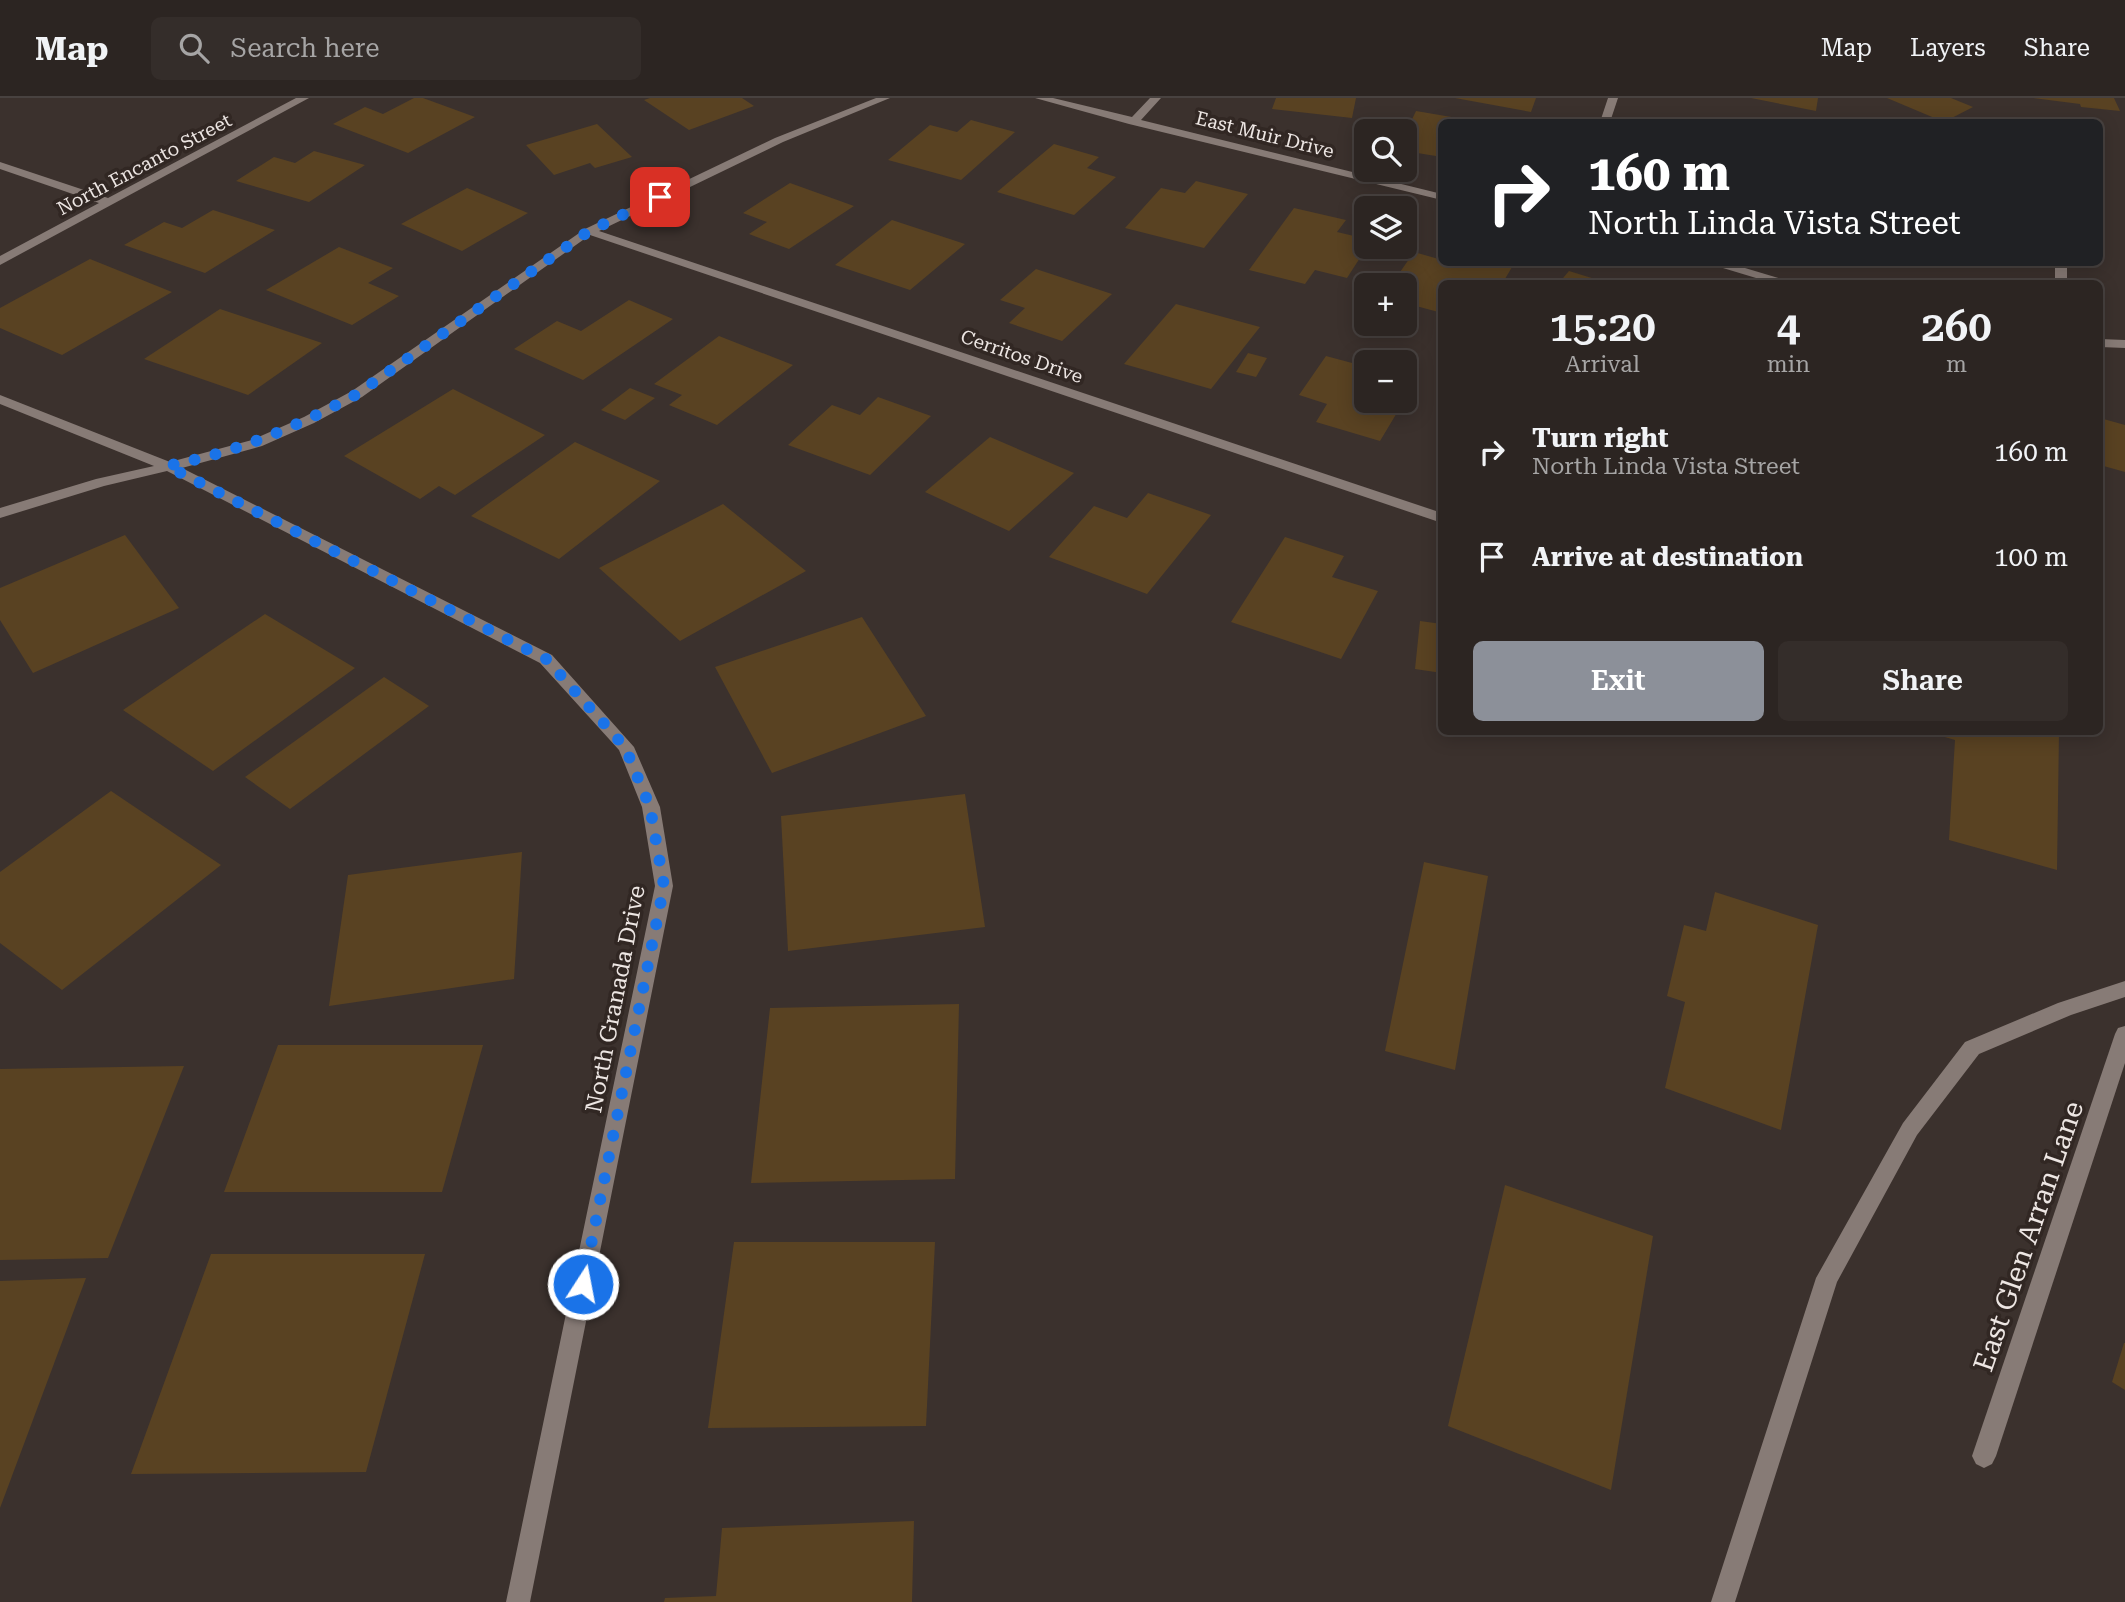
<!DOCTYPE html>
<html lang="en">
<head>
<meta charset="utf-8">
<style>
	:root { --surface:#2c2522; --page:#342d2a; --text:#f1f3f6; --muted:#a6a5a5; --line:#484240; --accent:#8c9099 }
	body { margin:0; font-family:"Roboto Serif",serif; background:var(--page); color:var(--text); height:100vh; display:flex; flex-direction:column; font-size:26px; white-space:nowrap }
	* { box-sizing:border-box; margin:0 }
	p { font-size:23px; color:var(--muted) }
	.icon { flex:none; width:38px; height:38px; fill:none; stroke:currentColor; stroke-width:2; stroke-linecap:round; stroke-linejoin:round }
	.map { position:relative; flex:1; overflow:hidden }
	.side { position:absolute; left:1438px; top:182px; width:665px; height:455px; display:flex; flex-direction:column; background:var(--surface); border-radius:10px; box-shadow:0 4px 18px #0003,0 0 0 2px var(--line) }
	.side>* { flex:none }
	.hud { position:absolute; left:1438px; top:21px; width:665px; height:147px; border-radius:10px; box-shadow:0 4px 18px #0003,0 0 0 2px var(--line); background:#202124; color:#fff; overflow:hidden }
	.tools { position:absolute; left:1354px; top:21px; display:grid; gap:14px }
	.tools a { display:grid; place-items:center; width:63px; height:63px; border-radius:10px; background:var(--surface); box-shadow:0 4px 18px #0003,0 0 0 2px var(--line); font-size:35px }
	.pin { position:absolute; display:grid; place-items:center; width:60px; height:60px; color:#fff; margin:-30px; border-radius:14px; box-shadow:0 4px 10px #0006 }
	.me { position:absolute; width:77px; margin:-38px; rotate:11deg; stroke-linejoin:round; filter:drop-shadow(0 0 5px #0008) }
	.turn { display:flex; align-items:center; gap:24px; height:147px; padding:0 35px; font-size:32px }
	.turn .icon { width:91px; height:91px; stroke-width:2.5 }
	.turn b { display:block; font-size:49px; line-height:60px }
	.eta { display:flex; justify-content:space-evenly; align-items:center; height:119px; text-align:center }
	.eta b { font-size:42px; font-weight:600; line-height:49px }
	.cta { display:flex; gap:14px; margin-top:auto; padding:14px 35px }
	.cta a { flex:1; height:80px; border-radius:10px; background:var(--accent); color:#fff; font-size:28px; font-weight:600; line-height:80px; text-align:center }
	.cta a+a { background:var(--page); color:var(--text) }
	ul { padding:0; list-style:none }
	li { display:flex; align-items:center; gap:21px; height:105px; padding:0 35px }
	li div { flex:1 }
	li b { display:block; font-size:26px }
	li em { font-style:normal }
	header { display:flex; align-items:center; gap:42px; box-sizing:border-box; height:98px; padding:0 35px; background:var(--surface); border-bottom:2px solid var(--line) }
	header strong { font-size:33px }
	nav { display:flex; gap:38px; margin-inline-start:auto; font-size:24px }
	.search { width:490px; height:63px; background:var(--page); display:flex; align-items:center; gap:18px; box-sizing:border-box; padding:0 24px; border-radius:10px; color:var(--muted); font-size:26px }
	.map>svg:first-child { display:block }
</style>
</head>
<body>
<header>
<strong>Map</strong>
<div class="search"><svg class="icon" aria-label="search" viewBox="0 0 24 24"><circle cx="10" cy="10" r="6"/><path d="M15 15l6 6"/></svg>Search here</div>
<nav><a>Map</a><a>Layers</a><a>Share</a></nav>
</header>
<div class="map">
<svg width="2125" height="1504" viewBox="0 0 2125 1504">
	<rect width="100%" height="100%" fill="#3b312d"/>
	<g fill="#594222">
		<polygon points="414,0 423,0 475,19 408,55 333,26 365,9 383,16"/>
		<polygon points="650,0 742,0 754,8 689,32 644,2"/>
		<polygon points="1276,0 1356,0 1352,20 1272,11"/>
		<polygon points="1455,0 1536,0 1531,14"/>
		<polygon points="1751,0 1818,0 1816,13"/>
		<polygon points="1887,0 1951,0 1973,9 1944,24"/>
		<polygon points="2033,0 2114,0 2120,13 2081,9 2080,6"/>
		<polygon points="1416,13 1475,23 1475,24 1442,24 1442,59 1405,53 1405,36"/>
		<polygon points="971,22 1015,34 961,82 888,62 930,27 957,34"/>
		<polygon points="597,26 632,59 595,70 590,65 554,77 526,47"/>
		<polygon points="1054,46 1099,59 1087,70 1116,79 1074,117 997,94"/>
		<polygon points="314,53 365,67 309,104 236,83 274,59 295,65"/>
		<polygon points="1196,83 1248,96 1204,150 1125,130 1161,90 1185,95"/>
		<polygon points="790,85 854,108 789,151 749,136 767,124 743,115"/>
		<polygon points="467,90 528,115 462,153 401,126"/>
		<polygon points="1294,110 1346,122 1337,134 1367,141 1367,149 1347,180 1315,172 1305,186 1249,172"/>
		<polygon points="213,112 275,132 205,175 124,147 164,124 182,130"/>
		<polygon points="892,122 965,146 910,192 835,167"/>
		<polygon points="339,149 393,170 368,185 399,198 352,227 266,192"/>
		<polygon points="1414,154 1442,162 1442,164 1515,164 1502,186 1442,186 1442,215 1405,205 1405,187 1391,187"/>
		<polygon points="90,161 172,194 62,257 0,230 0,210"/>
		<polygon points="1036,171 1112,196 1062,243 1009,225 1025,210 1000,202"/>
		<polygon points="1569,173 1608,185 1608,186 1558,186"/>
		<polygon points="629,202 673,221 583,282 514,251 557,223 581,233"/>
		<polygon points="1176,206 1260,229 1211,291 1124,266"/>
		<polygon points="220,211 322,245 248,297 144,261"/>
		<polygon points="719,238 793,267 717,327 669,307 682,297 654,286"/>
		<polygon points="1248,255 1267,260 1256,279 1236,274"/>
		<polygon points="1326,258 1367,269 1367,303 1404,303 1380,343 1316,324 1327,306 1299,297"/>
		<polygon points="1405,280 1416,283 1405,301"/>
		<polygon points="630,290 655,300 625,322 601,312"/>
		<polygon points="453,291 545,337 455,397 439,388 420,401 344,358"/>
		<polygon points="878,299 931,318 870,377 788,347 832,307 860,317"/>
		<polygon points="2100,320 2125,327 2125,374 2100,367"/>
		<polygon points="990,339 1074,375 1009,433 925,394"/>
		<polygon points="575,344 660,383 559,461 471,418"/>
		<polygon points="1148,395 1211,417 1147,496 1049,459 1094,408 1127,420"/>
		<polygon points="723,406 806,473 680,543 599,470"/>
		<polygon points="125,437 179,510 33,575 0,522 0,490"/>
		<polygon points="1285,439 1344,458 1332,479 1378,493 1341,561 1231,524"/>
		<polygon points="265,516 355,570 213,673 123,612"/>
		<polygon points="862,519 926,618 772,675 715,569"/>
		<polygon points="1420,523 1442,526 1442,575 1415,571"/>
		<polygon points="384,579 429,608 290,711 245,679"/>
		<polygon points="1928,634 2059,634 2057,772 1949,742 1955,642"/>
		<polygon points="111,693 221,767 62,892 0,845 0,774"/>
		<polygon points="965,696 985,829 788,853 781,718"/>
		<polygon points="522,754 514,881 329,908 348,777"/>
		<polygon points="1424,764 1488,778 1455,972 1385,953"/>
		<polygon points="1715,794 1818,827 1781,1032 1665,990 1685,904 1667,898 1684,827 1706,833"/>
		<polygon points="959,906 955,1081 751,1085 770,910"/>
		<polygon points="278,947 483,947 442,1094 224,1094"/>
		<polygon points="184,968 108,1160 0,1162 0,971"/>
		<polygon points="1505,1087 1653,1138 1611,1392 1448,1328"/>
		<polygon points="734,1144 935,1144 926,1328 708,1330"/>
		<polygon points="211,1156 425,1156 366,1374 131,1376"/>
		<polygon points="86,1180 0,1410 0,1183"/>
		<polygon points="2124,1245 2125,1245 2125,1292 2112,1284"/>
		<polygon points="914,1423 912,1504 664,1504 665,1500 716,1498 722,1430"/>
	</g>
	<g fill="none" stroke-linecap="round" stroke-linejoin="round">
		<polygon fill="#877b76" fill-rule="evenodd" points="2125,883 2125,899 2071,917 1979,956 1917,1037 1837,1184 1735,1504 1711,1504 1816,1180 1903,1025 1965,944 2058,905"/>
		<g fill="#877b76" fill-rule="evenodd">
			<polygon points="296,0 309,0 0,167 0,158 99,105 0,71 0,64 108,100"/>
			<polygon points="876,0 890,0 783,44 599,133 1442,415 1442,425 590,137 362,299 314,325 262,348 182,370 552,557 634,649 660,709 673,788 530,1504 506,1504 655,788 642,709 619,652 540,565 167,373 104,388 0,420 0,410 96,381 154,368 0,306 0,297 170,364 252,342 304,319 352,293 585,131 775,40"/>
			<polygon points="1035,0 1053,0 1132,19 1150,0 1161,0 1141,22 1442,96 1442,102 1129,26"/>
			<polygon points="1608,0 1618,0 1610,24 1600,24"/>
			<polygon points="1703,164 1725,164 1798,186 1776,186"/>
			<rect x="2055" y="164" width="12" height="22"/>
			<polygon points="2100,241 2125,242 2125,250 2100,249"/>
			<polygon points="2125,928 2125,965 1996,1358 1992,1366 1984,1370 1976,1366 1972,1358 2115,936 2118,930"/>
		</g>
	</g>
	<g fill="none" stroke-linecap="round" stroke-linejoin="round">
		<path stroke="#1a73e8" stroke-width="12" stroke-dasharray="0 21.6" d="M583 1186 664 788 650 709 625 649 546 561 167 368C240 353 292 331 357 296L589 133 660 99"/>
	</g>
	<g text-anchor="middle" stroke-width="7" stroke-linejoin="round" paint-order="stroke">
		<g font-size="19" fill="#ede6e3" stroke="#312723">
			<text transform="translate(1265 36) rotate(14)" y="7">East Muir Drive</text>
			<text transform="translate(144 66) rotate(-28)" y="7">North Encanto Street</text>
			<text transform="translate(1022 258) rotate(19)" y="7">Cerritos Drive</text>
		</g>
		<g font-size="23" fill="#ede6e3" stroke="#312723">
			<text transform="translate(615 901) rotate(-79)" y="8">North Granada Drive</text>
		</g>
		<g font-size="28" fill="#ede6e3" stroke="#312723">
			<text transform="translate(2028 1138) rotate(-71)" y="10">East Glen Arran Lane</text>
		</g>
	</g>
</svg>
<div class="tools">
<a><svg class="icon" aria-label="search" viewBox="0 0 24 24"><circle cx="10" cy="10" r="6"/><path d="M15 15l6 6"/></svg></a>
<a><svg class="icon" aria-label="layers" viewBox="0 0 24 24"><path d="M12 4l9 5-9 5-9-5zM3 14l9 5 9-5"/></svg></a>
<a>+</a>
<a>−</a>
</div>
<div class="pin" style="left:660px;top:99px;background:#d93025"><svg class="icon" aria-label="arrive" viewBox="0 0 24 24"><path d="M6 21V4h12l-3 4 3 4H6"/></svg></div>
<svg class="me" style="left:583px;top:1186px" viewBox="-20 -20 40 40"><circle r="17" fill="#1a73e8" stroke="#fff" stroke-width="3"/><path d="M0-11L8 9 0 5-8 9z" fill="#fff"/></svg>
<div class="hud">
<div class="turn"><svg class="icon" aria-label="right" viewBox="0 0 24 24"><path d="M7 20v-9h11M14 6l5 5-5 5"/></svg><div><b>160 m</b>North Linda Vista Street</div></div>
</div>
<section class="side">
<div class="eta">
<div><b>15:20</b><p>Arrival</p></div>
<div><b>4</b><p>min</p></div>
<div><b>260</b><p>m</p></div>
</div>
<ul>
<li><svg class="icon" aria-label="right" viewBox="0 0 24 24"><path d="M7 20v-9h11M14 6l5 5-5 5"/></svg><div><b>Turn right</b><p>North Linda Vista Street</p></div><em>160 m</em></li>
<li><svg class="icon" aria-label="arrive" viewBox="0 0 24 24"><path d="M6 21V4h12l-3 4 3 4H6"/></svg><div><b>Arrive at destination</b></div><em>100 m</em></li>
</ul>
<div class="cta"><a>Exit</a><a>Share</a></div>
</section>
</div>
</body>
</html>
